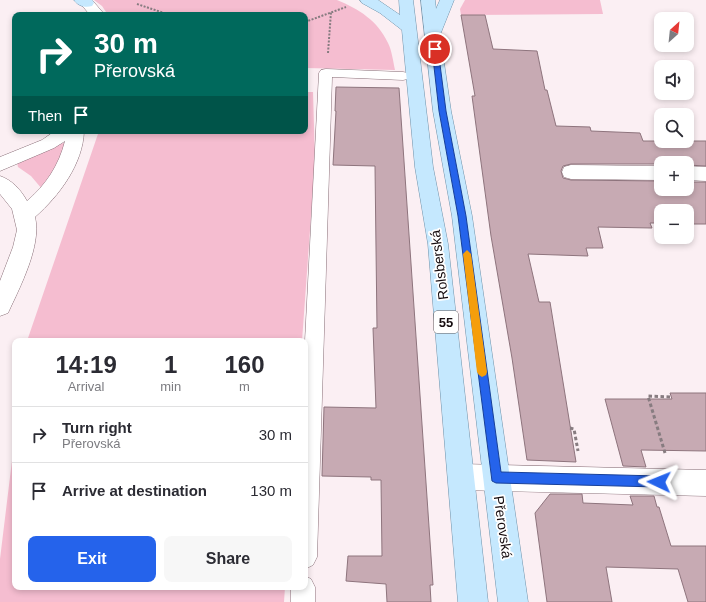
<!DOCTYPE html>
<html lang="en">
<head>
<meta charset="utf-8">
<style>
	:root { --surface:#fff; --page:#f7f7f7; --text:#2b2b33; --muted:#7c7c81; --line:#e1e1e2; --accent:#2563eb }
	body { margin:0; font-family:Helvetica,sans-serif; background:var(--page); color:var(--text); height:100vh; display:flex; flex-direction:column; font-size:15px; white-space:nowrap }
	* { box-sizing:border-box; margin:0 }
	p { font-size:13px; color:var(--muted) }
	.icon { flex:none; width:22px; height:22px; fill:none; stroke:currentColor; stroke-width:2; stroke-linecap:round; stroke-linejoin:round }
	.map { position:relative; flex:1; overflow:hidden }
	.drawer { position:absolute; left:12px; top:338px; width:296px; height:252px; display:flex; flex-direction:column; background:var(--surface); border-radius:8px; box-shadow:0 2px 6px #0003 }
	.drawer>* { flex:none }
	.banner { position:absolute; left:12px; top:12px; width:296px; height:122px; border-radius:8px; box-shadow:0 2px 6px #0003; background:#00695c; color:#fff; overflow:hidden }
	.needle { width:26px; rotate:27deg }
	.tools { position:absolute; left:654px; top:12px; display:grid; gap:8px }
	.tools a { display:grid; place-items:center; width:40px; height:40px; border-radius:8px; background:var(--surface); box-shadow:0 2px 6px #0003; font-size:20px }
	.pin { position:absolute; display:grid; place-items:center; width:34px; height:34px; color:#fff; margin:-17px; border:2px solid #fff; border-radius:50%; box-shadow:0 1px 4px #0007 }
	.me { position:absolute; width:44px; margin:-22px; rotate:272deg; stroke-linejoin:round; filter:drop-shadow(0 0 3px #0008) }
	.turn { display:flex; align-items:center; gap:14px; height:84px; padding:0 16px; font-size:18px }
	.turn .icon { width:52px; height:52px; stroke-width:2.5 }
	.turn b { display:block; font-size:28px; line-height:34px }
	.then { display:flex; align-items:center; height:38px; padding:0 16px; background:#0003; gap:8px; font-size:15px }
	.eta { display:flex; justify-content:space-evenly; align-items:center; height:68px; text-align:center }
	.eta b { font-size:24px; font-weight:700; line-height:28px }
	.action { display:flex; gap:8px; margin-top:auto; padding:8px 16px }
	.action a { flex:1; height:46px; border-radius:8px; background:var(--accent); color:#fff; font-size:16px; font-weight:700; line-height:46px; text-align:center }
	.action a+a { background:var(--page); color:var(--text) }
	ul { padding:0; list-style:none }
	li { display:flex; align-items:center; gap:12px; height:56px; padding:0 16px; border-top:1px solid var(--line) }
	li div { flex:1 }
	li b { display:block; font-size:15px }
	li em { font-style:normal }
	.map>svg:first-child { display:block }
</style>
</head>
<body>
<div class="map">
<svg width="706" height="602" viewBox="0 0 706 602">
	<rect width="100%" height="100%" fill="#fbeff3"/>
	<g fill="#f5bdd0">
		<path d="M94 0H337C359 9 378 21 388 43 392 51 393 61 395 70L305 68V15H108L102 6Z"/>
		<polygon points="465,0 600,0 603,14 461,15 460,9"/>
		<polygon points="305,92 313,92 315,161 302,341 27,341 99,131 305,131"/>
		<path d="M64 143 66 147 51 182 42 189 31 176 18 167 17 163C25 158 35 157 44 152 51 149 56 144 64 143Z"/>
		<polygon points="15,436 15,587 285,587 284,602 0,602 0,559"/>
	</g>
	<g fill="#c7aab3" stroke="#8e747d">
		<polygon points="461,15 485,15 493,49 537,51 545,90 547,90 556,126 590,127 591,131 640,133 643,141 706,141 706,166 687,165 687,163 661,163 661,164 571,164 563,166 561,171 563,178 571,180 661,181 661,189 687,189 687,182 706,182 706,224 687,224 687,211 661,211 661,223 650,223 652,228 598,227 603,248 586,248 588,256 528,254 539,302 550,302 576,462 527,460 512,358 491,236 472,96 475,96"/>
		<polygon points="336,87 399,88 433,585 430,585 431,602 387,602 386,584 346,581 348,556 382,556 381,480 371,480 371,477 322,476 324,407 376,408 373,328 377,328 375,166 333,165 336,111 335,111"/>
		<polygon points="670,393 706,393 706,451 641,450 646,467 623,466 605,399 672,399"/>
		<polygon points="550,494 582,494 583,503 633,505 630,496 654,496 657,507 659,507 671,546 706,546 706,602 688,602 678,569 606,567 612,602 547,602 535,513"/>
	</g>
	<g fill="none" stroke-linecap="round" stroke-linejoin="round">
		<g stroke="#896f78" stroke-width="1">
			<g id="lane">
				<polygon points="326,69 403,72 408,73 410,76 408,79 403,80 332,77 317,557 313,565 305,569 305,341 319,73 321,70"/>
				<polygon points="305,576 311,579 315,587 315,602 291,602 291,587 305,587"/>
			</g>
		</g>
		<g stroke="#896f78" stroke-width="1">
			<g id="street">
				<polygon points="82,0 92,0 105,15 90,15 80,3"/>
				<path d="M55 131H84C83 164 59 196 35 217 42 245 20 287 8 313L0 316V281L13 247 17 230 12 209 0 194V176C12 180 21 190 27 201 46 185 59 165 65 141L54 148 0 171V157L42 140Z"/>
				<polygon points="571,165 661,166 661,180 571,179 564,177 562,172 564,167"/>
				<polygon points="687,166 706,167 706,181 687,180"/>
				<polygon points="461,464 706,470 706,496 461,490 452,486 448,477 452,468"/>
			</g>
		</g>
		<g stroke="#6e92aa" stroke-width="1">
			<g id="primary">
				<path d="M74 0H92L94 3 92 6C85 8 78 6 74 0Z"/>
				<polygon points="360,0 378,0 400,15 399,0 413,0 433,167 448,244 488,602 458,602 428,244 415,167 402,30 380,13 362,3"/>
				<polygon points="421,0 435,0 436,9 440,0 454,0 440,35 451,111 472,216 528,602 498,602 452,216 433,111"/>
			</g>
		</g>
		<g stroke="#877c80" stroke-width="2" stroke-dasharray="2 1.5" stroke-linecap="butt">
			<polyline points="137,4 170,15"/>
			<polyline points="305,22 346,7"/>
			<polyline points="328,53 331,12"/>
		</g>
		<g stroke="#877c80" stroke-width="3" stroke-dasharray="3.5 2.5" stroke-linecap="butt">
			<polyline points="570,428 574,429 578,451"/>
			<polyline points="665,453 648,396 672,397"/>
		</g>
		<use href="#lane" fill="#fff" fill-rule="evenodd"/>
		<use href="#street" fill="#fff" fill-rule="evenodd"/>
		<use href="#primary" fill="#c5e8fe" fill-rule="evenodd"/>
	</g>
	<polygon fill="#2563eb" stroke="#184099" points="435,47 438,49 446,111 466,216 501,472 659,476 663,478 664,482 663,486 659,487 496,483 492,481 458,216 439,111 432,49"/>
	<polygon fill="#f59e0b" points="467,250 471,254 487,372 486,375 482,377 479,375 477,372 463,254"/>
	<g text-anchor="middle" stroke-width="3.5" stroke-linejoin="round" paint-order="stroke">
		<rect fill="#fff" stroke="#5c5658" stroke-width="1" x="434" y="311" width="24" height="22" rx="3"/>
		<g font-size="13" font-weight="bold" fill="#160d10">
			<text x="446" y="327">55</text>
		</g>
		<g font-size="14" fill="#160d10" stroke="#fff">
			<text transform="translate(439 265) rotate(-97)" y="5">Rolsberská</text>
			<text transform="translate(503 527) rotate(82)" y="5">Přerovská</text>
		</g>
	</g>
</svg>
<div class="tools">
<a><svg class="needle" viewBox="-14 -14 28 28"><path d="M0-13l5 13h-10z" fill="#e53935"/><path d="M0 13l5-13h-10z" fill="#7c7c81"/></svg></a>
<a><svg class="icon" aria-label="sound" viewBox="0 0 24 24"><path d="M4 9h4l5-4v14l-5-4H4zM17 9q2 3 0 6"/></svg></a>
<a><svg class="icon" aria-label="search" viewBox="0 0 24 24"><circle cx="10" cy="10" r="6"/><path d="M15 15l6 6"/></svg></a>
<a>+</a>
<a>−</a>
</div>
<div class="pin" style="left:435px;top:49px;background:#d93025"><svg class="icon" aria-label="arrive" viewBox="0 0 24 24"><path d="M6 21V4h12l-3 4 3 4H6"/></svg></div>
<svg class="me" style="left:659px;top:482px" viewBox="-20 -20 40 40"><path d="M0-17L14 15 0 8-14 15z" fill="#2563eb" stroke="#fff" stroke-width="4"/></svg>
<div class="banner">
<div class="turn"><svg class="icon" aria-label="right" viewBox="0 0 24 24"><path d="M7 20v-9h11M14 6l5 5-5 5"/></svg><div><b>30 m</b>Přerovská</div></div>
<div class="then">Then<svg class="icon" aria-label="arrive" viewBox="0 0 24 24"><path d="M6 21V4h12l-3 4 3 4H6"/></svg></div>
</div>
<section class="drawer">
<div class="eta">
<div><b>14:19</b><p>Arrival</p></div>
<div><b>1</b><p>min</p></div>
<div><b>160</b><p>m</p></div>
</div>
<ul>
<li><svg class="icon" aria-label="right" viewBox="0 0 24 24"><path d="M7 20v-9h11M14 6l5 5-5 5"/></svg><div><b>Turn right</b><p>Přerovská</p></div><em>30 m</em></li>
<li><svg class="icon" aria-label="arrive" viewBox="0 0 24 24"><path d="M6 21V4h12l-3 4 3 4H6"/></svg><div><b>Arrive at destination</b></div><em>130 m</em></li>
</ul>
<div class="action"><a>Exit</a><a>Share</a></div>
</section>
</div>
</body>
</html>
